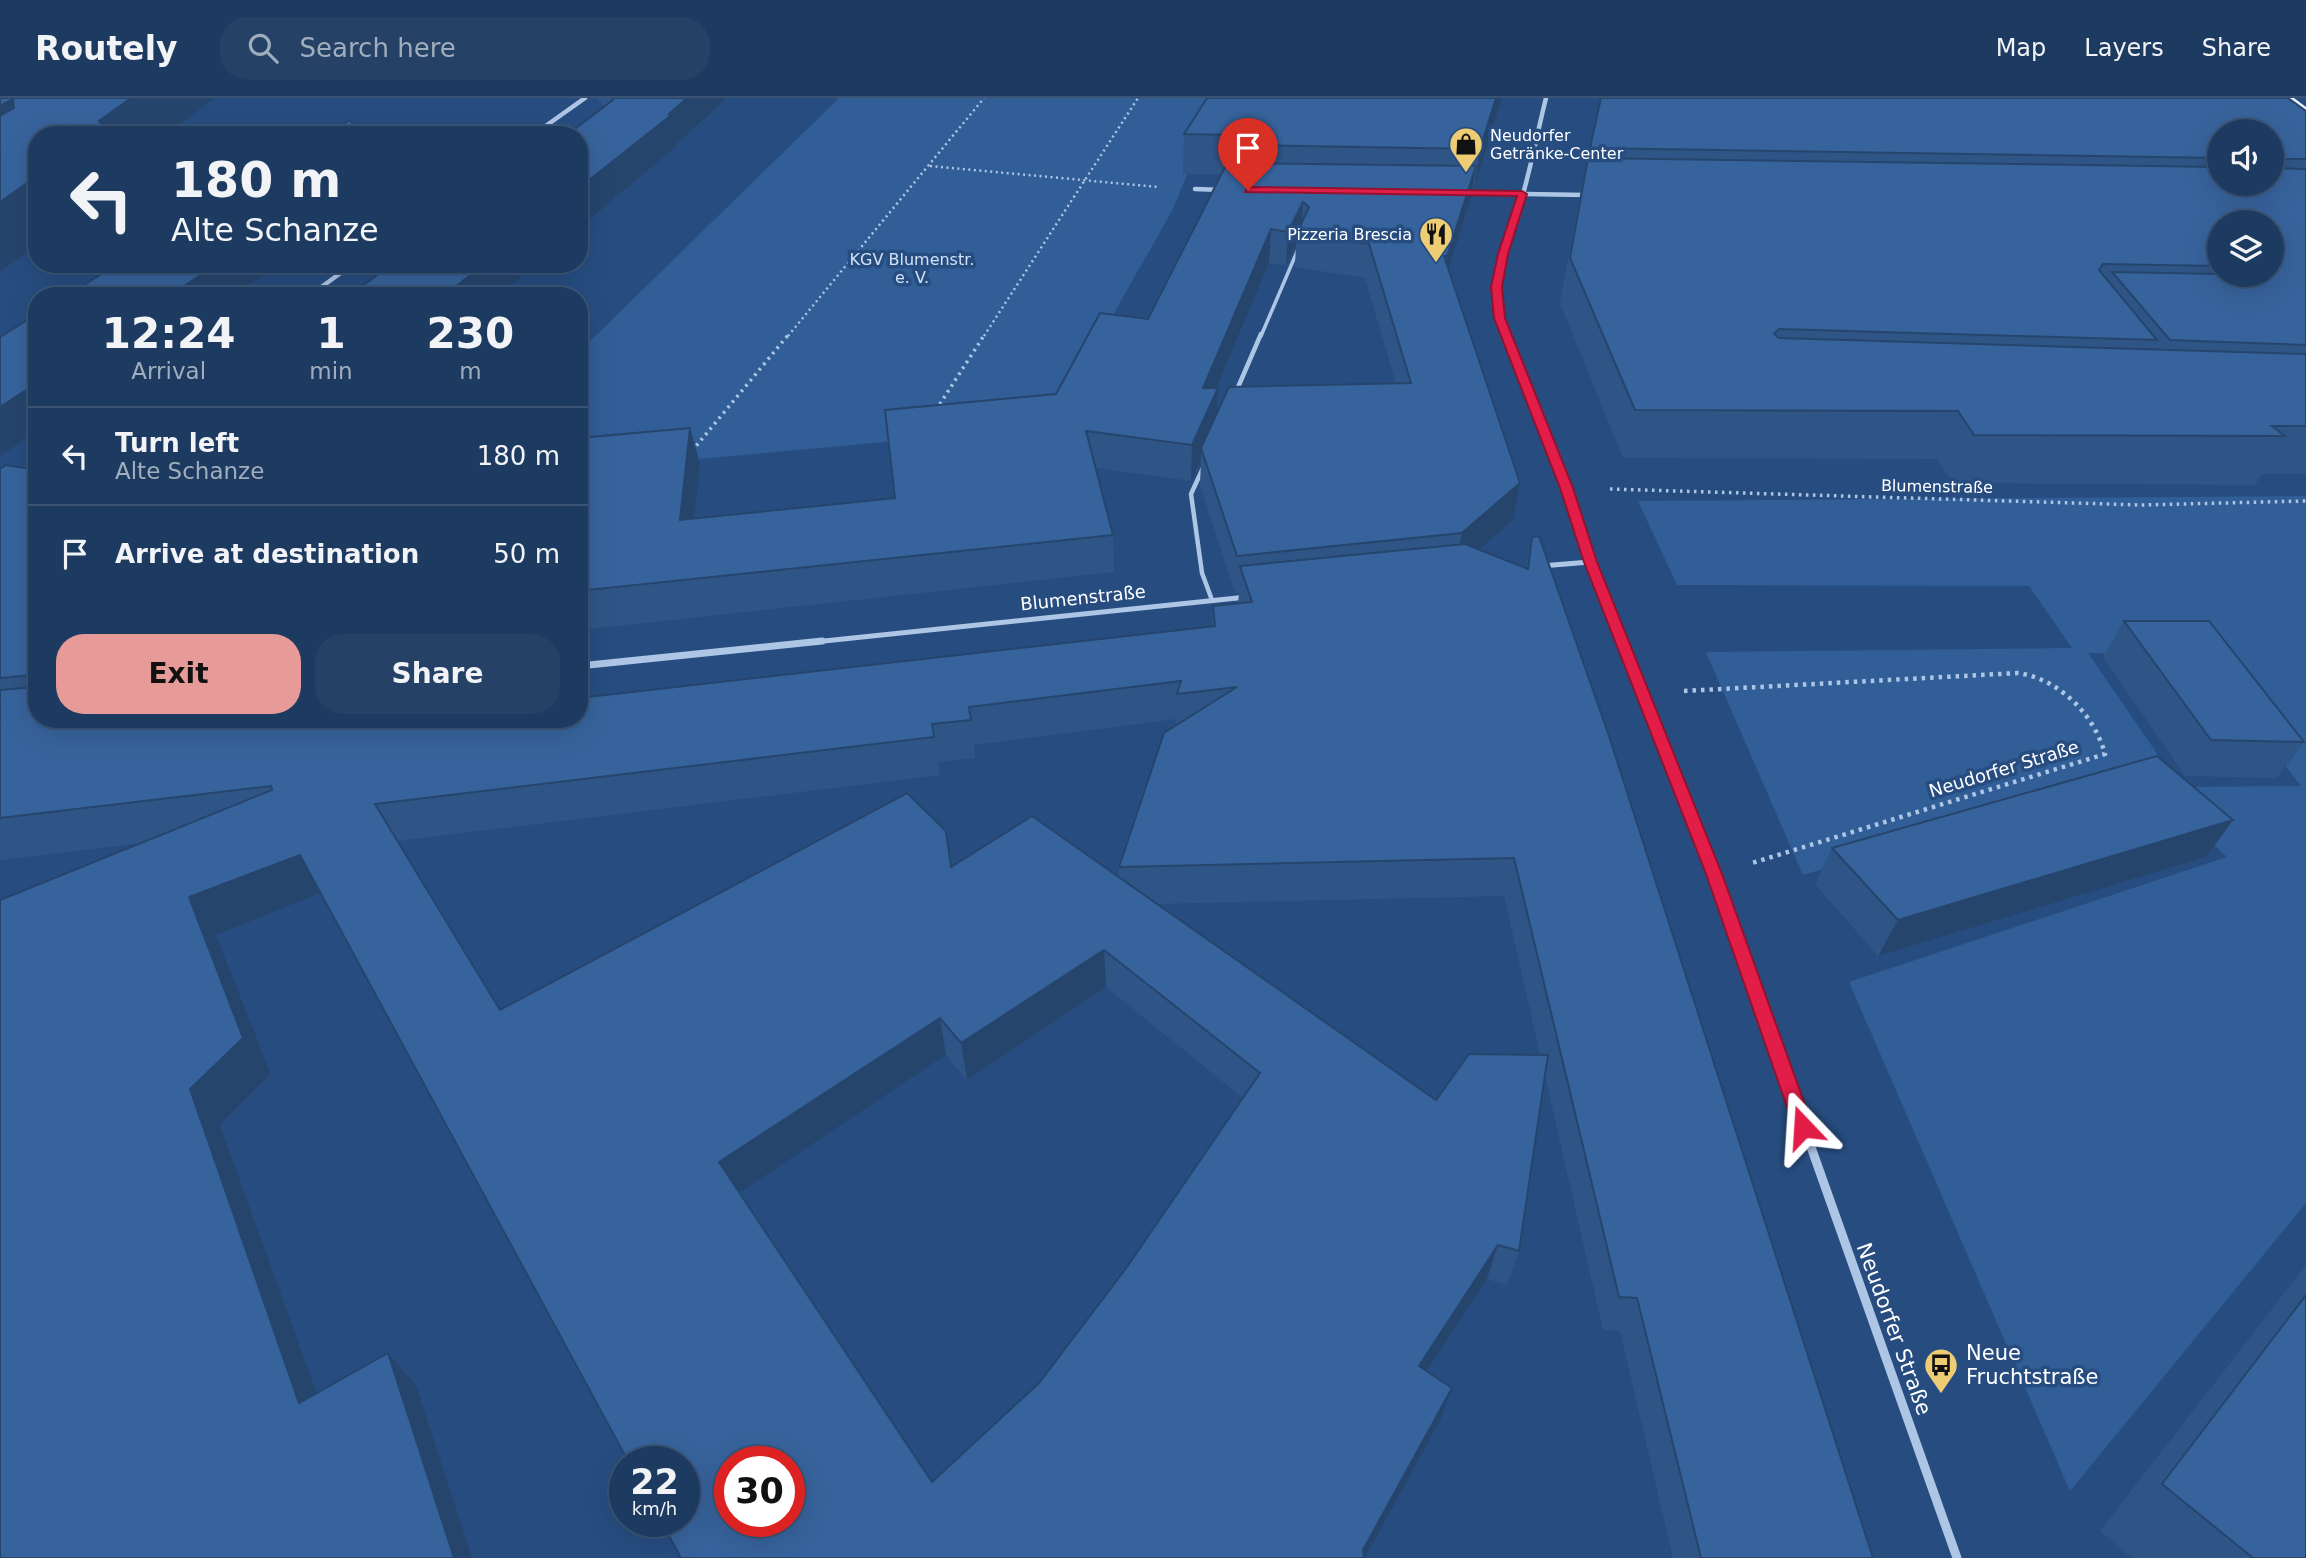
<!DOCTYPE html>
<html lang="en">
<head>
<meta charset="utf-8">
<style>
	:root { --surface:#1d3a60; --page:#254166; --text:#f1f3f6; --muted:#a0adbd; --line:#3b5475; --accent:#e69b98 }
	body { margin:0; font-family:"DejaVu Sans",sans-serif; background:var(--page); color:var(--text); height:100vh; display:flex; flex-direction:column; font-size:26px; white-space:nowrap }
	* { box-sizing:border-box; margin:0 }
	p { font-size:23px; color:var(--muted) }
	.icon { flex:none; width:38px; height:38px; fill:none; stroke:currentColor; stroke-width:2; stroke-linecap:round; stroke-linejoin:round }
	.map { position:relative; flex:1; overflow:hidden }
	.panel { position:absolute; left:28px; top:189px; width:560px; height:441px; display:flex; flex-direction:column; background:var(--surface); border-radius:28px; box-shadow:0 7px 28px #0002,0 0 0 2px var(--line) }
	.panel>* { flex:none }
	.hud { position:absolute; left:28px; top:28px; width:560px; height:147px; border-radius:28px; box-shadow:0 7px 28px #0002,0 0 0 2px var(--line); background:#1d3a60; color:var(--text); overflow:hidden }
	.tools { position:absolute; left:2207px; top:21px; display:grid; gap:14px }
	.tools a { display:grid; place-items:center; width:77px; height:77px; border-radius:50%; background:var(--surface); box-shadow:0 7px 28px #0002,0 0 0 2px var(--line); font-size:35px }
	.speed { position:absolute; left:609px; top:1348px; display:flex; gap:14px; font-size:35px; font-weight:700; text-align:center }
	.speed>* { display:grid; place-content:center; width:91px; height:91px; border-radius:50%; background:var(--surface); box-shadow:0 7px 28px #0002,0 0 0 2px var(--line); line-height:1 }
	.speed small { font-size:18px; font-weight:400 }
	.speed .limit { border:10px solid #d22; background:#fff; color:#111 }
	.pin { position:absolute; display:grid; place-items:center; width:60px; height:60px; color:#fff; margin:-72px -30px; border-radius:50% 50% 50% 0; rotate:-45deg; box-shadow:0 0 7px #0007 }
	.pin .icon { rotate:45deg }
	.me { position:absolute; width:77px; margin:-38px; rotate:340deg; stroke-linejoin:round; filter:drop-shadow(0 0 5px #0008) }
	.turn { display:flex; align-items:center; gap:24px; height:147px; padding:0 28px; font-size:32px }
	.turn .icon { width:91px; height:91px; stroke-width:2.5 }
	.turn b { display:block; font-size:49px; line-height:60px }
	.eta { display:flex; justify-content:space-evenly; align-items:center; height:119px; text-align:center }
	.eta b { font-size:42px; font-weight:700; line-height:49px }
	.button { display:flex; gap:14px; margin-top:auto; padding:14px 28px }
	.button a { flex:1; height:80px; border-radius:28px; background:var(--accent); color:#111; font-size:28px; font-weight:700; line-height:80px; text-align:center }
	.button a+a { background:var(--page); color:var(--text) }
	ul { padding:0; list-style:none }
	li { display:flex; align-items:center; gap:21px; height:98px; padding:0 28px; border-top:2px solid var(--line) }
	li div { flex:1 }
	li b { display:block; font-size:26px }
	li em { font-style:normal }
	header { display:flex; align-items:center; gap:42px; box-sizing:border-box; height:98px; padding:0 35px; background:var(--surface); border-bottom:2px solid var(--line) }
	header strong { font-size:33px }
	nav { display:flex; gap:38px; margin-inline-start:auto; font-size:24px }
	.search { width:490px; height:63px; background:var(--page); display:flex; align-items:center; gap:18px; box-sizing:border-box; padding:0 24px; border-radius:28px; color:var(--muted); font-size:26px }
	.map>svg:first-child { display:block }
</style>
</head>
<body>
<header>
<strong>Routely</strong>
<div class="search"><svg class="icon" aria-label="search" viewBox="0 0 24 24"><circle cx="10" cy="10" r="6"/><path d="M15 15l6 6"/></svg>Search here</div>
<nav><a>Map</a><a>Layers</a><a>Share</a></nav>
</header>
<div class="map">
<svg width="2306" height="1460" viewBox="0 0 2306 1460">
	<rect width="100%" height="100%" fill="#274d80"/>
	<g fill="#315e97" fill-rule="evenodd">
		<polygon points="839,0 1223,0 1195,47 1187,77 1172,113 1049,329 579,372 579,254"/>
		<path d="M2306 398V1105L2070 1393 1849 884 2227 759 2137 676 1803 777 1706 554 2072 550 2029 488 1677 487 1638 403ZM2088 555 2201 558 2301 688 2180 689Z"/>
	</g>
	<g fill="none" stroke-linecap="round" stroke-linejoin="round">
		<g stroke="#aec6e6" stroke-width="2.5" stroke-dasharray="2 3.5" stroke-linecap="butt">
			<polyline points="930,68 1158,89"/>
			<polyline points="788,238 984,0"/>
			<polyline points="984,238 1138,0"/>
		</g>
		<g stroke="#aec6e6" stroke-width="3.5" stroke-dasharray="2.5 4.5" stroke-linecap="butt">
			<polyline points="936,312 985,236"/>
			<polyline points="692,353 789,236"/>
			<polyline points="1610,391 2141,407 2306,403"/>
		</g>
		<path stroke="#aec6e6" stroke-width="4.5" stroke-dasharray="3.5 5" stroke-linecap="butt" d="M1684 593 2018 575C2059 581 2094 616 2105 656L1752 765"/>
		<polyline stroke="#aec6e6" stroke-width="3.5" points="1261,238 1299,149"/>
		<g stroke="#aec6e6" stroke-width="4.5">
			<polyline points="1236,294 1261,236"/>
			<polyline points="1203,370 1191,396 1202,475 1212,502"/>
		</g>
		<g stroke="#aec6e6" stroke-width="4.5">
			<polyline points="533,37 585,0"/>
			<polyline points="1195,91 1222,92"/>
			<polyline points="1465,95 1586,97"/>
			<polyline points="309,198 353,166"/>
			<path d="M1507 238C1485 182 1508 148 1523 96 1532 64 1538 32 1546 0"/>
		</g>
		<g stroke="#aec6e6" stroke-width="5">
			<polyline points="1506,236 1567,390 1590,464 1622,545"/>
			<polyline points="1541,468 1590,464"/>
			<polyline points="805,545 1247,499"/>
		</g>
		<g stroke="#aec6e6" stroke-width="7">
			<polyline points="1621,543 1714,776 1773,943"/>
			<polyline points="579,568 822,543"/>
		</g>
		<polyline stroke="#aec6e6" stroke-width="9" points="1773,942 1957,1460"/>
		<polygon fill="#eef4fd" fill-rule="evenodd" points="2283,0 2294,0 2306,9 2306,16"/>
	</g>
	<g fill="#2f5586" fill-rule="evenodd">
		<polygon points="597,0 727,0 677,46 677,48 604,9"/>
		<path d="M1502 0 1474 91H1472L1471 100 1448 171 1513 422 1479 451 1526 470 1532 439 1873 1460H1673L1620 1233 1603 1232 1545 978 1519 1153 1507 1187 1487 1181 1426 1273 1452 1290 1441 1321 1365 1460H681L321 795 216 837 271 976 220 1027 316 1295 388 1255 416 1287 0 1460 143 745 0 762V371L37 372V621H579L1212 528 1213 508 1238 506 1239 495H1235L1200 387 1201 361 1191 383 1096 370 1113 437 1114 474 579 532V340L690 330 700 366 694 420 895 400 1056 296 1148 221 1221 76H1183L1184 36ZM1296 146 1295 169 1365 180 1396 286 1217 315 1218 290H1217L1269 165 1286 167ZM1176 621V627L1119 769V779L951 769 946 733 500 912 398 743 940 677 938 664 975 660 974 647ZM1504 798 1540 956 1436 1002 1157 806ZM1106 889 1243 1000 1127 1169 1039 1285 932 1384 739 1095 946 957 967 982Z"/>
		<path d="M2306 13V376H2262L2255 387 1953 385 1937 361 1623 360 1560 205 1579 102 1590 50ZM2219 33H2272V86H2219ZM2219 124 2272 177H2219Z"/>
		<polygon points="2124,523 2304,644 2277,680 2185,678 2103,559"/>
		<polygon points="2233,722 2206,759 1878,858 1815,786 1832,750"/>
		<polygon points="2306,1167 2306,1460 2132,1460 2100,1433"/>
	</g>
	<g fill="#26456d">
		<polygon points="131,0 215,0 166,37 97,37 99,23"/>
		<polygon points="687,0 727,0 677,46 677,48 579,130 579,90"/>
		<polygon points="1496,0 1502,0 1474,91 1480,51"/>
		<polygon points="13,1 37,46 0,71 0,8"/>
		<polygon points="1476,68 1471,100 1442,192 1447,158"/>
		<polygon points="37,78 37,147 0,174 0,104"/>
		<polygon points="1303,104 1301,136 1297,135 1296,146 1286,167 1288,134"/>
		<polygon points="1271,131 1269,165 1202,325 1218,290 1217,325 1201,350 1201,361 1191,383 1192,347 1203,290"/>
		<polygon points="217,166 279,166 233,198 169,198"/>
		<polygon points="484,166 536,166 498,198 444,198"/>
		<polygon points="37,285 37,333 0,358 0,309"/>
		<polygon points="690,330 700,366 690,459 680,422"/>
		<polygon points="1520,385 1513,422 1455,473 1462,435"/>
		<polygon points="2233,722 2206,759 1878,858 1898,822"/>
		<polygon points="300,757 323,794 216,837 271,976 220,1027 331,1335 299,1305 190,991 189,799"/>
		<polygon points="1104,852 1106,889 967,982 961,945"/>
		<polygon points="940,920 946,957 733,1099 719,1064"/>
		<polygon points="1498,1147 1487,1181 1409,1300 1419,1268"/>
		<polygon points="388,1255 416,1287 472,1460 454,1460"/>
		<polygon points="1452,1290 1441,1321 1365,1460 1360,1460 1363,1452"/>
	</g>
	<g fill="#37639c" stroke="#26456d" stroke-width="2" fill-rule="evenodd">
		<polygon points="0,0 131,0 99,23 105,31 97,37 37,37 37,78 0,104 0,18 14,10 13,1 0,8"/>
		<polygon points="612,0 687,0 669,16 670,18 579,90 579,37 567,37 613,2"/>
		<polygon points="1207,0 1496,0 1480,51 1232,47 1237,37 1184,36"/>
		<polygon points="1601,0 2288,0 2306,13 2306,61 2272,61 2272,33 2219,33 2219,60 1590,50"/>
		<polygon points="350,22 360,37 326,37"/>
		<polygon points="1588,60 2219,69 2219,86 2272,86 2272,70 2306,71 2306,247 2170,242 2112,174 2272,177 2272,124 2219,124 2219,168 2103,166 2099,172 2157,242 1779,231 1774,236 1779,240 2306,256 2306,328 2272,328 2285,338 1974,337 1958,313 1635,312 1570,160"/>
		<polygon points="1227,65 1476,68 1447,158 1444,158 1520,385 1462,435 1237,458 1201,350 1229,289 1411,285 1369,146 1297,135 1309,109 1303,104 1288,134 1271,131 1203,290 1218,290 1192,347 1086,333 1113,437 579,493 579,340 690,330 680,422 895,400 885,312 1056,296 1100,215 1148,221"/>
		<polygon points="117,166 217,166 169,198 67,198"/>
		<polygon points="392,166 484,166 444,198 349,198"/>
		<polygon points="37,216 37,285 0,309 0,239"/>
		<polygon points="6,367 37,372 37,580 32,577 0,580 0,371"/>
		<path d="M1539 438 1609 638 1873 1460H1701L1637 1200 1619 1199 1514 760 1119 769 1164 635 1237 589 1177 596 1181 583 969 609 971 622 932 626 934 639 375 706 500 912 907 695 946 733 951 769 1032 718 1436 1002 1469 956 1548 957 1519 1153 1498 1147 1419 1268 1452 1290 1363 1452 1364 1460H681L661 1423H684V1363H628L300 757 189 799 243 940 190 991 299 1305 388 1255 454 1460H0V802L272 692 271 688 0 720V592L33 589 37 585V621H579V600L1215 528 1213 508 1252 504 1240 468 1465 446 1528 471 1532 439ZM1104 852 1260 975 1127 1169 1039 1285 932 1384 719 1064 940 920 961 945ZM730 1363H789V1423H730Z"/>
		<polygon points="2124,523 2209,523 2304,644 2211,642"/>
		<polygon points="2157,658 2233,722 1898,822 1832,750"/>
		<polygon points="2306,1197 2306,1460 2253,1460 2162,1386"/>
	</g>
	<polygon fill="#e11d48" stroke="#92132f" stroke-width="2" points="1248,89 1522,93 1527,96 1508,156 1502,189 1505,220 1573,390 1597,464 1722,776 1813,1029 1810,1034 1797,1034 1794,1029 1706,776 1584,464 1560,390 1494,220 1491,189 1498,156 1517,98 1245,94"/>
	<defs>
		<g id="shop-pin" transform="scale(1.75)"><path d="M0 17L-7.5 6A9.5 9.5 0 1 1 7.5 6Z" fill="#eecc73" stroke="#274d80"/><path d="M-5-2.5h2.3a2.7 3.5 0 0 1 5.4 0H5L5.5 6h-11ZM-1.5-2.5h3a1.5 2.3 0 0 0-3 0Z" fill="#111"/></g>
		<g id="restaurant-pin" transform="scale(1.75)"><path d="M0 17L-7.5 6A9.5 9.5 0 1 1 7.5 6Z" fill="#eecc73" stroke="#274d80"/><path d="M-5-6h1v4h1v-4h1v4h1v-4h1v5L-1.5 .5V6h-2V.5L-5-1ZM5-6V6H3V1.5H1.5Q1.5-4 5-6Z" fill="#111"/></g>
		<g id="bus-pin" transform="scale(1.75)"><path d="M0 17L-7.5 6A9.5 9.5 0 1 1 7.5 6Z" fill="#eecc73" stroke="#274d80"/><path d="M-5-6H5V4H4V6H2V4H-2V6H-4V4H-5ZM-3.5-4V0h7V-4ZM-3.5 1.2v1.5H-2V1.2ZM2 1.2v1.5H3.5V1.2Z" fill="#111"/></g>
	</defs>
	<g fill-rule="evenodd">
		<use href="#shop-pin" x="1466" y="46"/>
		<use href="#restaurant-pin" x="1436" y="136"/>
		<use href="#bus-pin" x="1941" y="1267"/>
	</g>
	<g text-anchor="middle" stroke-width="7" stroke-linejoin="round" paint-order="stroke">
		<g font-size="16" fill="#fff" stroke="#274d80" text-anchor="start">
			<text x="1490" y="43">Neudorfer<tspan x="1490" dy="18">Getränke-Center</tspan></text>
			<text x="1412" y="142" text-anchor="end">Pizzeria Brescia</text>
		</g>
		<g font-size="16" fill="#d1e1f5" stroke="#274d80">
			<text x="912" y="167">KGV Blumenstr.<tspan x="912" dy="18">e. V.</tspan></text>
		</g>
		<g font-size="16" fill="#fff" stroke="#274d80">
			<text transform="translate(1937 388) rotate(1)" y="6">Blumenstraße</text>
		</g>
		<g font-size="18" fill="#fff" stroke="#274d80">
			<text transform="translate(1083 500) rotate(-6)" y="6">Blumenstraße</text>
			<text transform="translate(2004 671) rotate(-17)" y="6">Neudorfer Straße</text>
		</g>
		<g font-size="21" fill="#fff" stroke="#274d80">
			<text transform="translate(1894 1231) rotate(70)" y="7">Neudorfer Straße</text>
		</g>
		<g font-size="21" fill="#fff" stroke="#274d80" text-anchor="start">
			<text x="1966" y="1262">Neue<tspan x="1966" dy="24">Fruchtstraße</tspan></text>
		</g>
	</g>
</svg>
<div class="tools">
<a><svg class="icon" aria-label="sound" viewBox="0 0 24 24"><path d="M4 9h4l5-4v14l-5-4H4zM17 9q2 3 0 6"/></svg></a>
<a><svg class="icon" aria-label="layers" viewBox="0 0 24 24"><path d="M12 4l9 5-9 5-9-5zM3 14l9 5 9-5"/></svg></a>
</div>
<div class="speed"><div>22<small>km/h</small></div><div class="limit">30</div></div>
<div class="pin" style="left:1248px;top:92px;background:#d93025"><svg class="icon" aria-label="arrive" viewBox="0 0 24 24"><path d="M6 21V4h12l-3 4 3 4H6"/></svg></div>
<svg class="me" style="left:1803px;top:1029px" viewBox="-20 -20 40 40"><path d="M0-17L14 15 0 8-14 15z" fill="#e11d48" stroke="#fff" stroke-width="4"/></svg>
<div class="hud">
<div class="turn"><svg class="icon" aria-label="left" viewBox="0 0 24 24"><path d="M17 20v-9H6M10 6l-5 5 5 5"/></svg><div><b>180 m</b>Alte Schanze</div></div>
</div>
<section class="panel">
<div class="eta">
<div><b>12:24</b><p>Arrival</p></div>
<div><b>1</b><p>min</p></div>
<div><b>230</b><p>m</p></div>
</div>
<ul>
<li><svg class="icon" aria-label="left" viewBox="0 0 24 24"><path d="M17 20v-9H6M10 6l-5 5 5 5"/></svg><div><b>Turn left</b><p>Alte Schanze</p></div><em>180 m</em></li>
<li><svg class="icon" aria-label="arrive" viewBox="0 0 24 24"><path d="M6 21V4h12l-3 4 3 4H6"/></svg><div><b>Arrive at destination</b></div><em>50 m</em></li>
</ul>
<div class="button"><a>Exit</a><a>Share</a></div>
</section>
</div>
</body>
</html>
